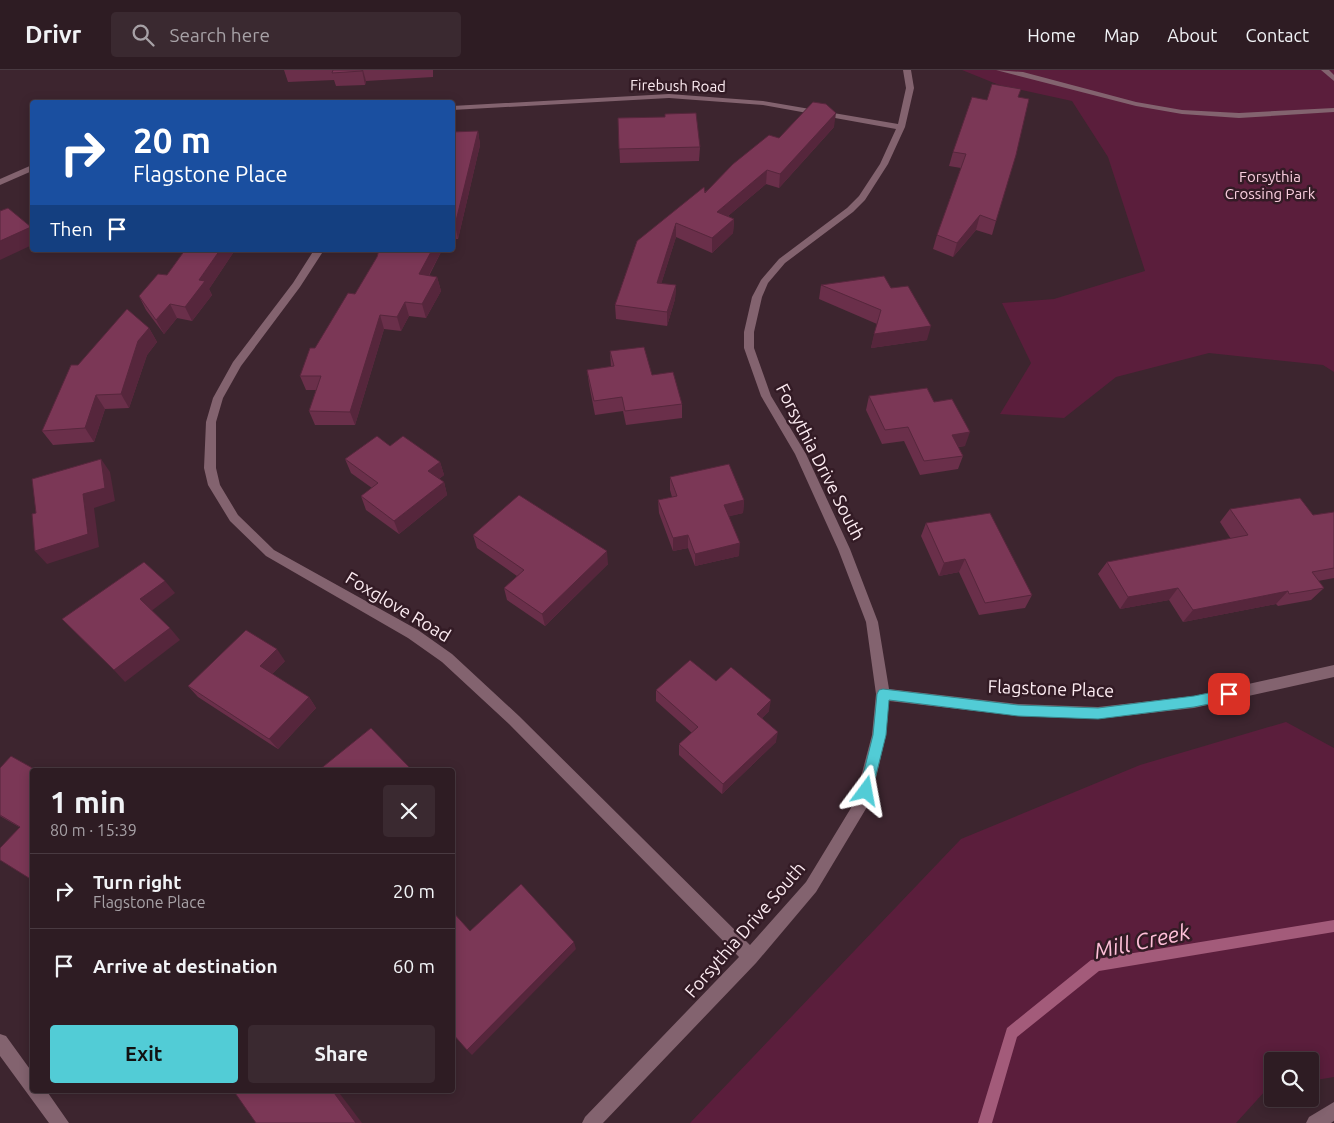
<!DOCTYPE html>
<html lang="en">
<head>
<meta charset="utf-8">
<style>
	:root { --surface:#2e1c23; --page:#3a2930; --text:#f1f3f6; --muted:#a7a1a6; --line:#493a41; --accent:#52ccd6 }
	body { margin:0; font-family:Ubuntu,sans-serif; background:var(--page); color:var(--text); height:100vh; display:flex; flex-direction:column; font-size:19px; white-space:nowrap }
	* { box-sizing:border-box; margin:0 }
	p { font-size:16px; color:var(--muted) }
	.icon { flex:none; width:28px; height:28px; fill:none; stroke:currentColor; stroke-width:2; stroke-linecap:round; stroke-linejoin:round }
	.map { position:relative; flex:1; overflow:hidden }
	.side { position:absolute; left:30px; top:698px; width:425px; height:325px; display:flex; flex-direction:column; background:var(--surface); border-radius:5px; box-shadow:0 2px 12px #0003,0 0 0 1px var(--line) }
	.side>* { flex:none }
	.guide { position:absolute; left:30px; top:30px; width:425px; height:152px; border-radius:5px; box-shadow:0 2px 12px #0003,0 0 0 1px var(--line); background:#1a4fa0; color:#fff; overflow:hidden }
	.fabs { position:absolute; left:1264px; top:982px; display:grid; gap:10px }
	.fabs a { display:grid; place-items:center; width:55px; height:55px; border-radius:5px; background:var(--surface); box-shadow:0 2px 12px #0003,0 0 0 1px var(--line); font-size:25px }
	.pin { position:absolute; display:grid; place-items:center; width:42px; height:42px; color:#fff; margin:-21px; border-radius:10px; box-shadow:0 2px 8px #0006 }
	.me { position:absolute; width:55px; margin:-28px; rotate:13deg; stroke-linejoin:round; filter:drop-shadow(0 0 4px #0008) }
	.turn { display:flex; align-items:center; gap:18px; height:105px; padding:0 20px; font-size:22px }
	.turn .icon { width:65px; height:65px; stroke-width:2.5 }
	.turn b { display:block; font-size:35px; line-height:42px }
	.then { display:flex; align-items:center; height:48px; padding:0 20px; background:#0003; gap:10px; font-size:19px }
	.round { display:grid; place-items:center; flex:none; width:52px; height:52px; border-radius:5px; background:var(--page) }
	.head { display:flex; align-items:center; justify-content:space-between; height:85px; padding:0 20px }
	h1 { font-size:30px; font-weight:600; line-height:38px }
	.primary-button { display:flex; gap:10px; margin-top:auto; padding:10px 20px }
	.primary-button a { flex:1; height:58px; border-radius:5px; background:var(--accent); color:#111; font-size:20px; font-weight:600; line-height:58px; text-align:center }
	.primary-button a+a { background:var(--page); color:var(--text) }
	ul { padding:0; list-style:none }
	li { display:flex; align-items:center; gap:15px; height:75px; padding:0 20px; border-top:1px solid var(--line) }
	li div { flex:1 }
	li b { display:block; font-size:19px }
	li em { font-style:normal }
	header { display:flex; align-items:center; gap:30px; box-sizing:border-box; height:70px; padding:0 25px; background:var(--surface); border-bottom:1px solid var(--line) }
	header strong { font-size:24px }
	nav { display:flex; gap:28px; margin-inline-start:auto; font-size:18px }
	.search { width:350px; height:45px; background:var(--page); display:flex; align-items:center; gap:12px; box-sizing:border-box; padding:0 18px; border-radius:5px; color:var(--muted); font-size:19px }
	.map>svg:first-child { display:block }
</style>
</head>
<body>
<header>
<strong>Drivr</strong>
<div class="search"><svg class="icon" aria-label="search" viewBox="0 0 24 24"><circle cx="10" cy="10" r="6"/><path d="M15 15l6 6"/></svg>Search here</div>
<nav><a>Home</a><a>Map</a><a>About</a><a>Contact</a></nav>
</header>
<div class="map">
<svg width="1334" height="1053" viewBox="0 0 1334 1053">
	<rect width="100%" height="100%" fill="#3d252f"/>
	<g fill="#5b1e3c">
		<polygon points="962,0 1334,0 1334,302 1323,295 1209,283 1116,307 1064,348 1000,344 1031,293 1002,233 1054,229 1145,201 1108,87 1072,31 999,15"/>
		<polygon points="1286,652 1334,678 1334,1007 1310,1011 1310,991 1272,991 1272,1019 1266,1020 1236,1053 690,1053 961,769 1140,695"/>
	</g>
	<g fill="none" stroke-linecap="round" stroke-linejoin="round">
		<polygon fill="#a35b7a" fill-rule="evenodd" points="1334,850 1334,862 1099,901 1017,967 992,1053 978,1053 1007,958 1091,890"/>
		<polygon fill="#83636f" fill-rule="evenodd" points="1321,0 1329,0 1334,5 1334,11"/>
		<g fill="#83636f" fill-rule="evenodd">
			<polygon points="903,0 911,0 914,18 905,57 888,94 865,130 853,142 785,193 768,213 762,227 754,262 754,278 771,326 806,384 850,479 878,552 889,619 1018,634 1098,637 1194,626 1334,595 1334,607 1194,638 1098,649 1018,646 889,631 886,665 873,721 867,737 816,822 756,893 603,1053 582,1053 585,1047 739,887 509,654 442,592 408,568 266,486 230,451 208,415 204,398 206,352 213,328 233,292 293,213 314,180 324,180 300,217 241,296 223,328 216,352 216,398 220,415 238,445 274,480 418,560 452,584 519,646 750,875 806,812 854,733 872,665 876,624 866,552 838,479 795,384 761,326 744,278 744,262 752,227 761,210 779,189 847,138 859,126 880,94 896,59 763,35 669,28 452,40 452,36 669,24 763,31 898,54 906,18"/>
			<polygon points="996,0 1023,2 1136,32 1182,40 1239,43 1334,38 1334,42 1239,48 1182,44 1136,36"/>
			<polygon points="32,95 32,101 0,115 0,109"/>
			<polygon points="0,964 6,966 32,1002 32,1020 46,1020 69,1053 49,1053 0,986"/>
			<polygon points="1334,1032 1334,1051 1331,1053 1306,1053 1309,1047"/>
		</g>
	</g>
	<g fill="#6a2f4a">
		<polygon points="284,0 433,0 433,7 366,11 365,15 336,16 334,10 288,12"/>
		<polygon points="1018,27 996,151 992,165 976,160 953,187 933,179 937,165 961,98 949,96 953,82 987,30"/>
		<polygon points="665,47 700,77 699,91 620,93 618,48"/>
		<polygon points="834,57 779,118 766,114 728,146 734,149 733,163 712,183 676,167 661,214 676,215 675,229 667,256 616,249 615,235 637,171 779,68"/>
		<polygon points="478,61 480,75 458,169 452,169 452,62"/>
		<polygon points="185,180 235,180 209,219 212,225 192,251 177,248 164,264 146,240 139,226 167,205"/>
		<polygon points="379,180 442,180 429,206 437,207 441,221 426,248 409,246 401,261 384,259 355,355 315,355 309,341 316,320 306,320 300,306 315,278 355,224 377,187"/>
		<polygon points="821,215 891,218 927,270 871,278 877,254 819,229"/>
		<polygon points="149,258 157,272 147,285 129,338 105,339 94,372 53,375 42,361 78,295"/>
		<polygon points="610,281 652,305 682,334 682,348 626,355 623,341 595,345 589,314 587,300 611,297"/>
		<polygon points="869,326 934,332 965,376 958,377 963,386 958,399 920,405 904,371 882,374 866,340"/>
		<polygon points="390,376 440,392 444,405 439,409 444,412 447,425 399,464 366,440 361,426 372,418 351,403 345,389"/>
		<polygon points="670,407 744,430 743,443 729,446 739,486 695,496 688,478 673,481 659,443 658,430 672,427 670,420"/>
		<polygon points="1230,439 1313,445 1334,442 1334,508 1318,511 1324,518 1311,530 1278,536 1276,534 1183,552 1169,530 1120,539 1098,504 1107,492 1231,469 1220,452"/>
		<polygon points="926,453 1032,525 1025,538 979,545 959,502 939,506 921,466"/>
		<polygon points="473,465 608,494 545,556 507,530 504,518 517,506 477,478"/>
		<polygon points="285,591 272,604 309,627 316,638 278,679 198,627 188,616"/>
		<polygon points="716,611 769,641 762,648 776,672 722,724 679,685 679,674 692,663 656,631 656,620"/>
		<polygon points="0,698 36,700 19,757 0,746"/>
	</g>
	<g fill="#56263c">
		<polygon points="362,0 363,0 366,11 365,15"/>
		<polygon points="836,43 834,57 779,118 780,104"/>
		<polygon points="478,61 480,75 458,169 455,155"/>
		<polygon points="767,100 766,114 716,156 717,142"/>
		<polygon points="980,145 976,160 953,187 957,173"/>
		<polygon points="734,149 733,163 712,183 712,168"/>
		<polygon points="676,153 676,167 657,227 657,213"/>
		<polygon points="31,157 32,160 32,175 0,190 0,171"/>
		<polygon points="220,180 235,180 209,219 212,225 192,251 185,237 199,210"/>
		<polygon points="432,180 442,180 422,218 419,204"/>
		<polygon points="437,207 441,221 426,248 422,234"/>
		<polygon points="676,215 675,229 667,256 667,242"/>
		<polygon points="405,232 409,246 401,261 397,247"/>
		<polygon points="170,234 177,248 164,264 156,250"/>
		<polygon points="380,245 384,259 355,355 350,342"/>
		<polygon points="931,256 927,270 871,278 874,264"/>
		<polygon points="149,258 157,272 147,285 129,338 121,324 138,271"/>
		<polygon points="96,325 105,339 94,372 85,358"/>
		<polygon points="970,362 965,376 948,378 952,365"/>
		<polygon points="101,389 110,402 115,431 94,438 99,477 47,494 35,481"/>
		<polygon points="440,392 444,405 432,414 428,401"/>
		<polygon points="444,412 447,425 399,464 394,451"/>
		<polygon points="744,430 743,443 723,448 724,435"/>
		<polygon points="688,465 688,478 673,481 673,468"/>
		<polygon points="740,473 739,486 695,496 695,484"/>
		<polygon points="607,481 608,494 545,556 542,544"/>
		<polygon points="965,489 959,502 939,506 944,493"/>
		<polygon points="165,511 175,523 150,542 140,529"/>
		<polygon points="1178,518 1169,530 1120,539 1128,527"/>
		<polygon points="1288,521 1276,534 1183,552 1193,540"/>
		<polygon points="170,558 180,570 125,612 114,600"/>
		<polygon points="277,579 285,591 268,608 260,596"/>
		<polygon points="309,627 316,638 278,679 269,669"/>
		<polygon points="771,630 769,641 755,655 757,644"/>
		<polygon points="778,662 776,672 722,724 723,714"/>
		<polygon points="574,872 576,879 472,985 467,980"/>
		<polygon points="332,1020 337,1020 362,1053 356,1053"/>
	</g>
	<g fill="#7b3756" stroke="#56263c">
		<polygon points="333,0 362,0 362,1 332,3"/>
		<polygon points="992,14 1021,19 1018,27 1029,29 1016,85 996,151 980,145 957,173 937,165 966,84 953,82 972,27 987,30"/>
		<polygon points="813,32 826,34 836,43 780,104 767,100 717,142 734,149 712,168 676,153 657,213 676,215 667,242 615,235 637,171 704,117 705,123 733,94 769,65 779,68"/>
		<polygon points="696,43 700,77 619,79 618,48 665,47 665,44"/>
		<polygon points="478,61 455,155 452,155 452,62"/>
		<polygon points="8,138 31,157 0,171 0,141"/>
		<polygon points="185,180 220,180 199,210 205,211 185,237 170,234 156,250 139,226 158,204 167,205"/>
		<polygon points="379,180 432,180 419,204 437,207 422,234 405,232 397,247 380,245 350,342 309,341 321,306 300,306 310,278 315,278 348,223 355,224 377,187"/>
		<polygon points="884,206 891,218 908,216 931,256 874,264 881,240 821,215"/>
		<polygon points="127,239 149,258 138,271 121,324 96,325 85,358 42,361 71,295 78,295"/>
		<polygon points="644,277 652,305 673,302 682,334 625,341 622,327 594,331 587,300 614,296 610,281"/>
		<polygon points="927,318 934,332 952,329 970,362 952,365 963,386 924,391 908,357 885,360 869,326"/>
		<polygon points="377,366 390,376 403,366 440,392 428,401 444,412 394,451 361,426 378,413 345,389"/>
		<polygon points="101,389 105,418 83,424 88,464 35,481 32,444 36,443 32,409"/>
		<polygon points="729,394 744,430 724,435 740,473 695,484 688,465 673,468 658,430 677,426 670,407"/>
		<polygon points="519,425 607,481 542,544 504,518 524,500 473,465"/>
		<polygon points="1300,428 1313,445 1334,442 1334,498 1312,502 1324,518 1289,524 1288,521 1193,540 1178,518 1128,527 1107,492 1248,465 1230,439"/>
		<polygon points="990,443 1032,525 985,533 965,489 944,493 926,453"/>
		<polygon points="144,492 165,511 140,529 170,558 114,600 62,549"/>
		<polygon points="246,560 277,579 260,596 309,627 269,669 188,616"/>
		<polygon points="690,590 716,611 731,597 771,630 757,644 778,662 723,714 679,674 698,657 656,620"/>
		<polygon points="371,658 412,700 319,700"/>
		<polygon points="11,686 36,700 32,700 32,810 0,790 0,778 20,757 0,745 0,698"/>
		<polygon points="521,814 574,872 467,980 452,963 452,841 470,861"/>
		<polygon points="233,1020 332,1020 356,1053 256,1053"/>
	</g>
	<polygon fill="#52ccd6" stroke="#35858b" points="883,619 1018,635 1098,638 1194,626 1229,619 1233,620 1235,624 1233,628 1229,630 1194,637 1098,649 1018,646 889,630 886,665 872,721 870,726 866,727 861,726 859,721 873,665 877,624 879,620"/>
	<g text-anchor="middle" stroke-width="5" stroke-linejoin="round" paint-order="stroke">
		<g font-size="15" fill="#fcebf1" stroke="#331b25">
			<text transform="translate(678 16) rotate(1)" y="5">Firebush Road</text>
		</g>
		<g font-size="15" fill="#f9cede" stroke="#331b25">
			<text x="1270" y="112">Forsythia<tspan x="1270" dy="17">Crossing Park</tspan></text>
		</g>
		<g font-size="18" fill="#fcebf1" stroke="#331b25">
			<text transform="translate(820 392) rotate(63)" y="6">Forsythia Drive South</text>
			<text transform="translate(398 537) rotate(31)" y="6">Foxglove Road</text>
			<text transform="translate(1051 619) rotate(2)" y="6">Flagstone Place</text>
			<text transform="translate(745 860) rotate(-49)" y="6">Forsythia Drive South</text>
		</g>
		<g font-size="22" font-style="italic" fill="#ffc0d9" stroke="#331b25">
			<text transform="translate(1142 871) rotate(-12)" y="8">Mill Creek</text>
		</g>
	</g>
</svg>
<div class="fabs">
<a><svg class="icon" aria-label="search" viewBox="0 0 24 24"><circle cx="10" cy="10" r="6"/><path d="M15 15l6 6"/></svg></a>
</div>
<div class="pin" style="left:1229px;top:624px;background:#d93025"><svg class="icon" aria-label="arrive" viewBox="0 0 24 24"><path d="M6 21V4h12l-3 4 3 4H6"/></svg></div>
<svg class="me" style="left:866px;top:721px" viewBox="-20 -20 40 40"><path d="M0-17L14 15 0 8-14 15z" fill="#52ccd6" stroke="#fff" stroke-width="4"/></svg>
<div class="guide">
<div class="turn"><svg class="icon" aria-label="right" viewBox="0 0 24 24"><path d="M7 20v-9h11M14 6l5 5-5 5"/></svg><div><b>20 m</b>Flagstone Place</div></div>
<div class="then">Then<svg class="icon" aria-label="arrive" viewBox="0 0 24 24"><path d="M6 21V4h12l-3 4 3 4H6"/></svg></div>
</div>
<section class="side">
<div class="head"><div><h1>1 min</h1><p>80 m · 15:39</p></div><a class="round"><svg class="icon" aria-label="close" viewBox="0 0 24 24"><path d="M6 6l12 12M18 6L6 18"/></svg></a></div>
<ul>
<li><svg class="icon" aria-label="right" viewBox="0 0 24 24"><path d="M7 20v-9h11M14 6l5 5-5 5"/></svg><div><b>Turn right</b><p>Flagstone Place</p></div><em>20 m</em></li>
<li><svg class="icon" aria-label="arrive" viewBox="0 0 24 24"><path d="M6 21V4h12l-3 4 3 4H6"/></svg><div><b>Arrive at destination</b></div><em>60 m</em></li>
</ul>
<div class="primary-button"><a>Exit</a><a>Share</a></div>
</section>
</div>
</body>
</html>
